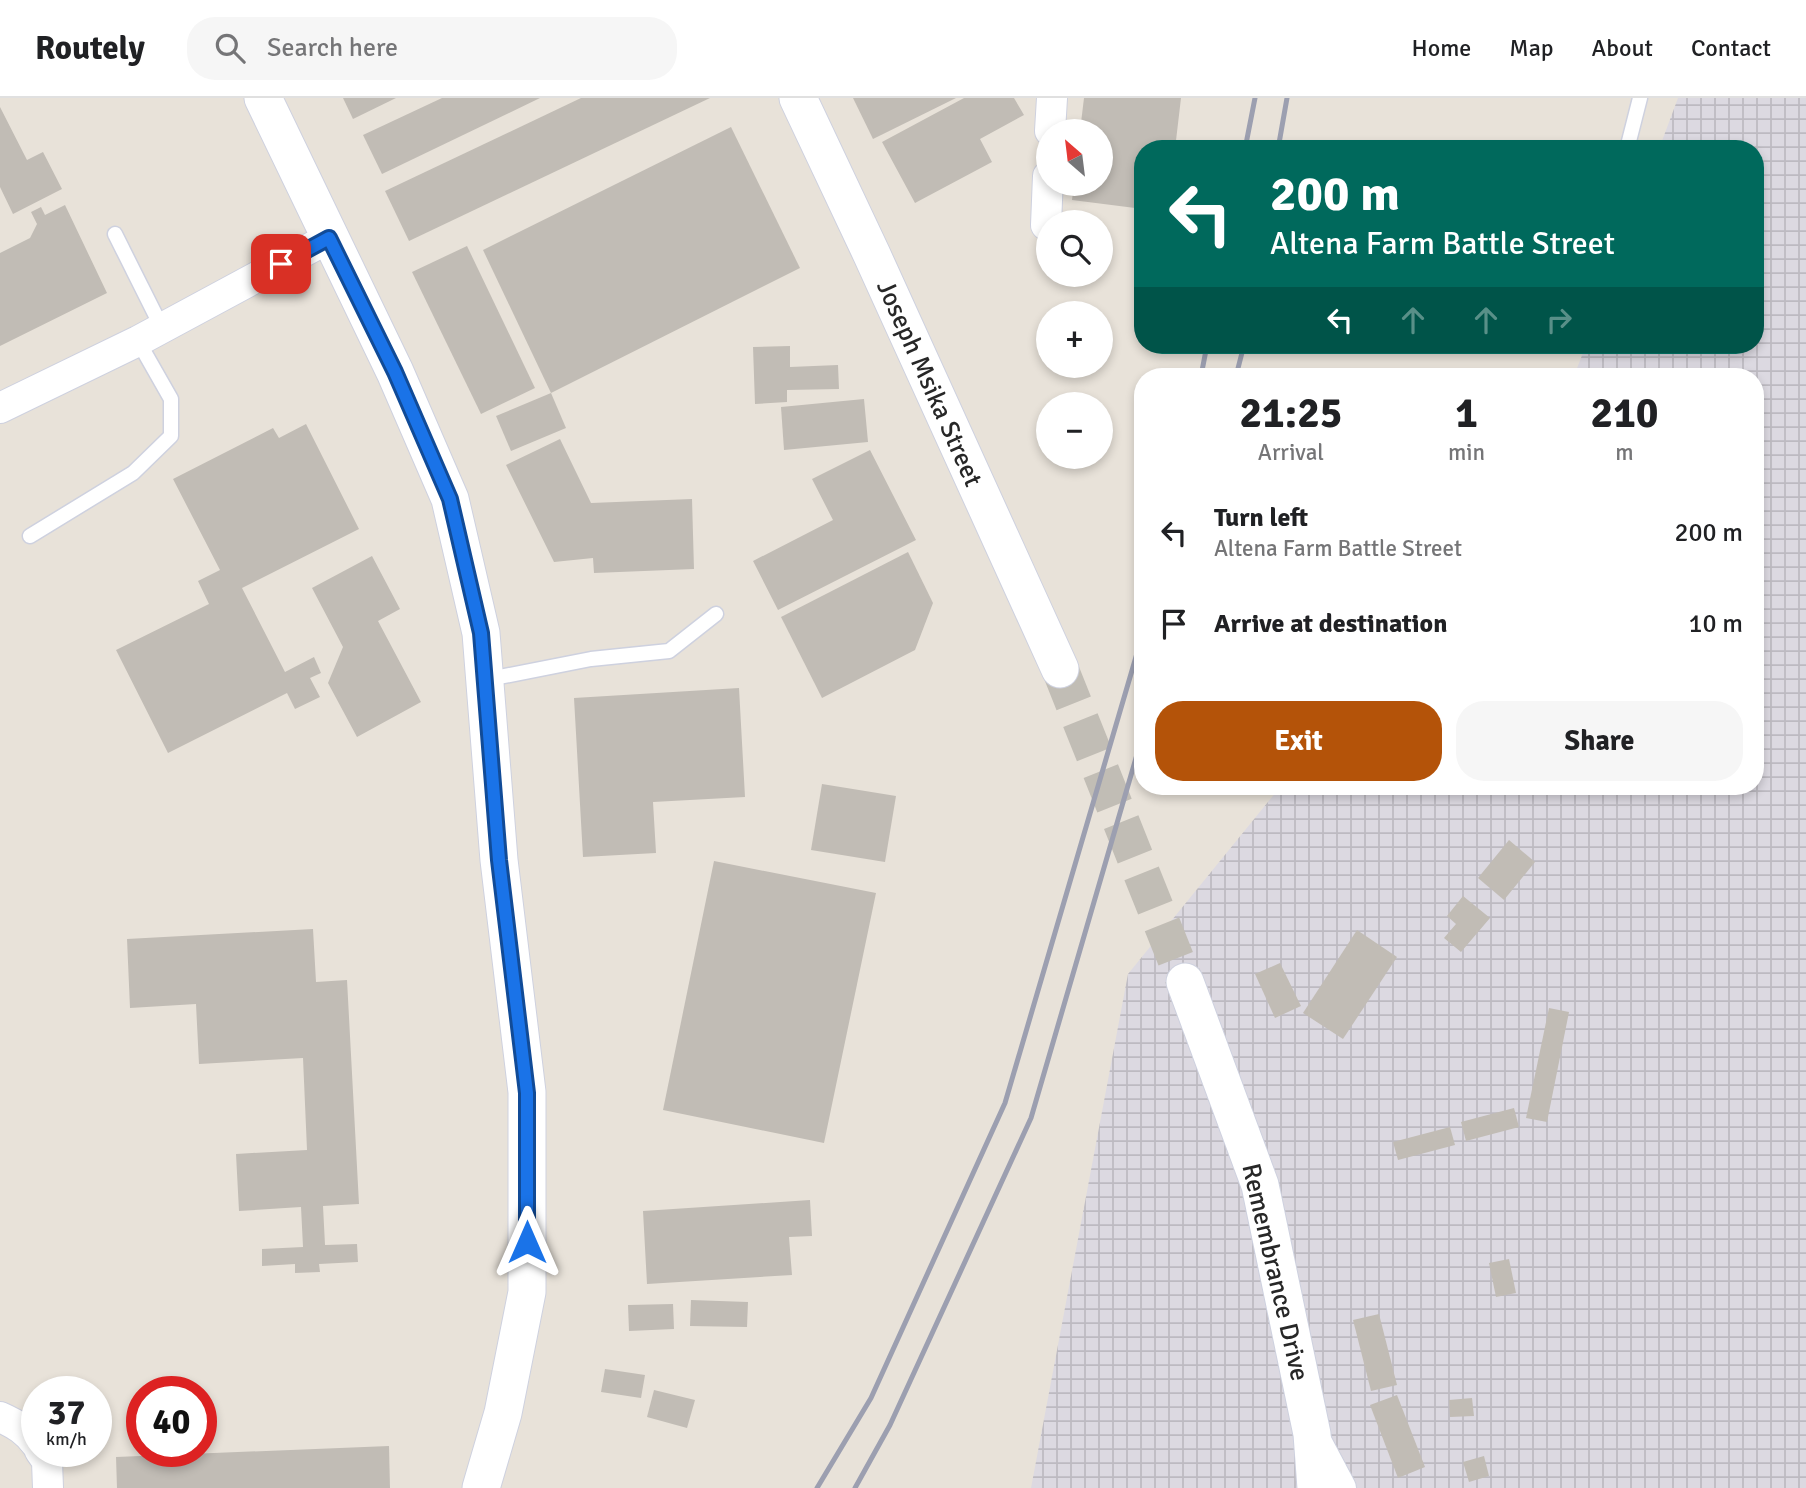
<!DOCTYPE html>
<html lang="en">
<head>
<meta charset="utf-8">
<style>
	:root { --surface:#fff; --page:#f6f6f6; --text:#202124; --muted:#757577; --line:#e0e0e0; --accent:#b45309 }
	body { margin:0; font-family:Signika,sans-serif; background:var(--page); color:var(--text); height:100vh; display:flex; flex-direction:column; font-size:26px; white-space:nowrap }
	* { box-sizing:border-box; margin:0 }
	p { font-size:23px; color:var(--muted) }
	.icon { flex:none; width:38px; height:38px; fill:none; stroke:currentColor; stroke-width:2; stroke-linecap:round; stroke-linejoin:round }
	.map { position:relative; flex:1; overflow:hidden }
	.panel { position:absolute; left:1134px; top:270px; width:630px; height:427px; display:flex; flex-direction:column; background:var(--surface); border-radius:28px; box-shadow:0 4px 10px #0003 }
	.panel>* { flex:none }
	.guide { position:absolute; left:1134px; top:42px; width:630px; height:214px; border-radius:28px; box-shadow:0 4px 10px #0003; background:#00695c; color:#fff; overflow:hidden }
	.needle { width:46px; rotate:332deg }
	.fabs { position:absolute; left:1036px; top:21px; display:grid; gap:14px }
	.fabs a { display:grid; place-items:center; width:77px; height:77px; border-radius:50%; background:var(--surface); box-shadow:0 4px 10px #0003; font-size:35px }
	.speed { position:absolute; left:21px; top:1278px; display:flex; gap:14px; font-size:35px; font-weight:700; text-align:center }
	.speed>* { display:grid; place-content:center; width:91px; height:91px; border-radius:50%; background:var(--surface); box-shadow:0 4px 10px #0003; line-height:1 }
	.speed small { font-size:18px; font-weight:400 }
	.speed .limit { border:10px solid #d22; background:#fff; color:#111 }
	.pin { position:absolute; display:grid; place-items:center; width:60px; height:60px; color:#fff; margin:-30px; border-radius:14px; box-shadow:0 4px 10px #0006 }
	.me { position:absolute; width:77px; margin:-38px; rotate:0deg; stroke-linejoin:round; filter:drop-shadow(0 0 5px #0008) }
	.turn { display:flex; align-items:center; gap:24px; height:147px; padding:0 21px; font-size:32px }
	.turn .icon { width:91px; height:91px; stroke-width:2.5 }
	.turn b { display:block; font-size:49px; line-height:60px }
	.lanes { display:flex; align-items:center; height:66px; padding:0 21px; background:#0003; justify-content:center; gap:35px; direction:ltr }
	.lanes .off { opacity:.35 }
	.eta { display:flex; justify-content:space-evenly; align-items:center; height:119px; text-align:center }
	.eta b { font-size:42px; font-weight:700; line-height:49px }
	.action { display:flex; gap:14px; margin-top:auto; padding:14px 21px }
	.action a { flex:1; height:80px; border-radius:28px; background:var(--accent); color:#fff; font-size:28px; font-weight:700; line-height:80px; text-align:center }
	.action a+a { background:var(--page); color:var(--text) }
	ul { padding:0; list-style:none }
	li { display:flex; align-items:center; gap:21px; height:91px; padding:0 21px }
	li div { flex:1 }
	li b { display:block; font-size:26px }
	li em { font-style:normal }
	header { display:flex; align-items:center; gap:42px; box-sizing:border-box; height:98px; padding:0 35px; background:var(--surface); border-bottom:2px solid var(--line) }
	header strong { font-size:33px }
	nav { display:flex; gap:38px; margin-inline-start:auto; font-size:24px }
	.search { width:490px; height:63px; background:var(--page); display:flex; align-items:center; gap:18px; box-sizing:border-box; padding:0 24px; border-radius:28px; color:var(--muted); font-size:26px }
	.map>svg:first-child { display:block }
</style>
</head>
<body>
<header>
<strong>Routely</strong>
<div class="search"><svg class="icon" aria-label="search" viewBox="0 0 24 24"><circle cx="10" cy="10" r="6"/><path d="M15 15l6 6"/></svg>Search here</div>
<nav><a>Home</a><a>Map</a><a>About</a><a>Contact</a></nav>
</header>
<div class="map">
<svg width="1806" height="1390" viewBox="0 0 1806 1390">
	<defs>
		<pattern id="industrial-grid" width="8" height="8" patternUnits="userSpaceOnUse" patternTransform="scale(1.75)"><rect width="8" height="8" fill="#dcd9e1"/><path d="M0 4h8M4 0v8" fill="none" stroke="#bdbac1"/></pattern>
	</defs>
	<rect width="100%" height="100%" fill="#e8e2d9"/>
	<polygon fill="url(#industrial-grid)" points="1678,0 1806,0 1806,1390 1031,1390 1128,876 1281,688 1755,688 1755,278 1574,278 1586,247 1755,247 1755,51 1659,51"/>
	<g fill="#c1bcb5">
		<polygon points="343,0 396,0 353,21"/>
		<polygon points="442,0 540,0 382,76 363,37"/>
		<polygon points="581,0 710,0 409,143 385,93"/>
		<polygon points="853,0 956,0 873,41"/>
		<polygon points="964,0 1014,0 1024,17 980,41 992,64 915,105 882,44"/>
		<polygon points="1084,0 1181,0 1175,51 1143,51 1143,111 1072,102 1074,86 1101,86 1101,33 1080,33"/>
		<polygon points="0,9 27,62 43,54 62,91 13,116 0,89"/>
		<polygon points="731,29 800,170 551,295 483,152"/>
		<polygon points="65,107 107,195 0,248 0,155 30,140 37,126 31,114 41,109 45,117"/>
		<polygon points="467,148 535,290 481,316 412,174"/>
		<polygon points="790,248 790,269 838,267 839,291 787,292 787,304 755,306 753,249"/>
		<polygon points="551,295 566,330 511,353 496,318"/>
		<polygon points="864,301 868,344 784,352 781,309"/>
		<polygon points="306,326 359,431 242,490 285,574 314,559 321,575 310,580 320,599 295,611 287,595 168,655 116,552 209,506 198,483 220,472 173,381 273,330 279,340"/>
		<polygon points="560,341 591,405 692,401 694,471 594,475 593,460 554,464 506,367"/>
		<polygon points="870,352 916,442 778,512 753,463 833,422 812,381"/>
		<polygon points="908,454 933,505 915,552 822,600 781,519"/>
		<polygon points="372,458 400,511 378,523 421,604 357,639 328,585 343,549 312,490"/>
		<polygon points="739,590 745,699 653,704 656,755 583,759 574,600"/>
		<polygon points="822,686 896,698 885,764 811,752"/>
		<polygon points="1509,742 1535,764 1504,802 1478,780"/>
		<polygon points="714,763 876,795 824,1045 663,1012"/>
		<polygon points="1463,798 1490,820 1461,854 1444,840 1456,826 1447,818"/>
		<polygon points="313,831 316,884 347,882 359,1106 323,1108 325,1147 357,1146 358,1164 319,1166 320,1174 295,1175 295,1166 262,1168 262,1151 303,1149 301,1109 239,1113 236,1056 307,1052 303,960 199,966 196,906 130,910 127,841"/>
		<polygon points="1357,832 1397,859 1343,941 1303,915"/>
		<polygon points="1280,865 1301,908 1275,920 1255,876"/>
		<polygon points="1549,910 1569,914 1547,1024 1526,1020"/>
		<polygon points="1514,1010 1519,1029 1466,1043 1461,1024"/>
		<polygon points="1450,1029 1455,1047 1398,1062 1393,1044"/>
		<polygon points="810,1102 812,1138 789,1139 792,1177 647,1186 643,1113"/>
		<polygon points="1509,1161 1516,1195 1496,1199 1489,1165"/>
		<polygon points="691,1202 748,1204 747,1229 690,1228"/>
		<polygon points="673,1206 674,1231 629,1233 628,1207"/>
		<polygon points="1379,1216 1397,1287 1371,1293 1353,1222"/>
		<polygon points="605,1271 645,1277 641,1300 601,1294"/>
		<polygon points="654,1292 695,1302 687,1330 647,1319"/>
		<polygon points="1397,1297 1425,1369 1398,1380 1370,1307"/>
		<polygon points="1472,1300 1474,1318 1450,1319 1449,1302"/>
		<polygon points="389,1348 390,1390 117,1390 116,1359"/>
		<polygon points="1484,1358 1489,1378 1469,1384 1463,1364"/>
	</g>
	<g fill="none" stroke-linecap="round" stroke-linejoin="round">
		<polyline stroke="#c1bdb5" stroke-width="37" stroke-dasharray="37 18" stroke-linecap="butt" points="1060,571 1185,884"/>
		<g stroke="#ced1df" stroke-width="17">
			<g id="service">
				<polyline points="1627,51 1640,0"/>
				<polyline points="115,136 162,230"/>
				<polyline points="30,438 133,375 171,338 171,301 138,243"/>
				<polyline points="484,582 591,561 669,553 716,516"/>
			</g>
		</g>
		<g stroke="#ced1df" stroke-width="32">
			<g id="minor">
				<polyline points="1050,33 1052,0"/>
				<polyline points="1046,127 1048,78"/>
				<polyline points="0,310 138,243 329,140"/>
				<path d="M0 1319C16 1326 27 1333 37 1347"/>
				<polyline points="1314,1339 1341,1390"/>
				<polyline points="40,1353 47,1363 48,1390"/>
			</g>
		</g>
		<g stroke="#ced1df" stroke-width="39">
			<g id="tertiary">
				<polyline points="263,0 395,274 450,401 481,535 499,762 527,994 527,1194 503,1315 481,1390"/>
				<polyline points="798,0 872,157 1060,571"/>
				<polyline points="1185,884 1260,1087 1312,1336 1316,1390"/>
			</g>
		</g>
		<use href="#service" stroke="#fff" stroke-width="14"/>
		<use href="#minor" stroke="#fff" stroke-width="30"/>
		<use href="#tertiary" stroke="#fff" stroke-width="37"/>
		<g stroke="#9c9fb0" stroke-width="5">
			<polyline points="1245,51 1255,0"/>
			<polyline points="1278,51 1287,0"/>
			<polyline points="1201,278 1207,247"/>
			<polyline points="1236,278 1244,247"/>
			<polyline points="817,1390 871,1300 1005,1005 1143,535"/>
			<polyline points="855,1390 890,1327 1031,1020 1143,636"/>
		</g>
	</g>
	<g fill="none" stroke-linecap="round" stroke-linejoin="round">
		<g stroke="#114b97" stroke-width="18">
			<polyline id="route" points="281,166 329,140 395,274 450,401 481,535 499,762 527,995 527,1144"/>
		</g>
		<use href="#route" stroke="#1a73e8" stroke-width="12"/>
	</g>
	<g text-anchor="middle" stroke-width="5" stroke-linejoin="round" paint-order="stroke">
		<g font-size="26" fill="#272727" stroke="#fff">
			<text transform="translate(930 285) rotate(66)" y="9">Joseph Msika Street</text>
			<text transform="translate(1276 1174) rotate(77)" y="9">Remembrance Drive</text>
		</g>
	</g>
</svg>
<div class="fabs">
<a><svg class="needle" viewBox="-14 -14 28 28"><path d="M0-13l5 13h-10z" fill="#e53935"/><path d="M0 13l5-13h-10z" fill="#757577"/></svg></a>
<a><svg class="icon" aria-label="search" viewBox="0 0 24 24"><circle cx="10" cy="10" r="6"/><path d="M15 15l6 6"/></svg></a>
<a>+</a>
<a>−</a>
</div>
<div class="speed"><div>37<small>km/h</small></div><div class="limit">40</div></div>
<div class="pin" style="left:281px;top:166px;background:#d93025"><svg class="icon" aria-label="arrive" viewBox="0 0 24 24"><path d="M6 21V4h12l-3 4 3 4H6"/></svg></div>
<svg class="me" style="left:527px;top:1144px" viewBox="-20 -20 40 40"><path d="M0-17L14 15 0 8-14 15z" fill="#1a73e8" stroke="#fff" stroke-width="4"/></svg>
<div class="guide">
<div class="turn"><svg class="icon" aria-label="left" viewBox="0 0 24 24"><path d="M17 20v-9H6M10 6l-5 5 5 5"/></svg><div><b>200 m</b>Altena Farm Battle Street</div></div>
<div class="lanes"><svg class="icon" aria-label="left" viewBox="0 0 24 24"><path d="M17 20v-9H6M10 6l-5 5 5 5"/></svg><svg class="icon off" aria-label="ahead" viewBox="0 0 24 24"><path d="M12 20V5M6 11l6-6 6 6"/></svg><svg class="icon off" aria-label="ahead" viewBox="0 0 24 24"><path d="M12 20V5M6 11l6-6 6 6"/></svg><svg class="icon off" aria-label="right" viewBox="0 0 24 24"><path d="M7 20v-9h11M14 6l5 5-5 5"/></svg></div>
</div>
<section class="panel">
<div class="eta">
<div><b>21:25</b><p>Arrival</p></div>
<div><b>1</b><p>min</p></div>
<div><b>210</b><p>m</p></div>
</div>
<ul>
<li><svg class="icon" aria-label="left" viewBox="0 0 24 24"><path d="M17 20v-9H6M10 6l-5 5 5 5"/></svg><div><b>Turn left</b><p>Altena Farm Battle Street</p></div><em>200 m</em></li>
<li><svg class="icon" aria-label="arrive" viewBox="0 0 24 24"><path d="M6 21V4h12l-3 4 3 4H6"/></svg><div><b>Arrive at destination</b></div><em>10 m</em></li>
</ul>
<div class="action"><a>Exit</a><a>Share</a></div>
</section>
</div>
</body>
</html>
